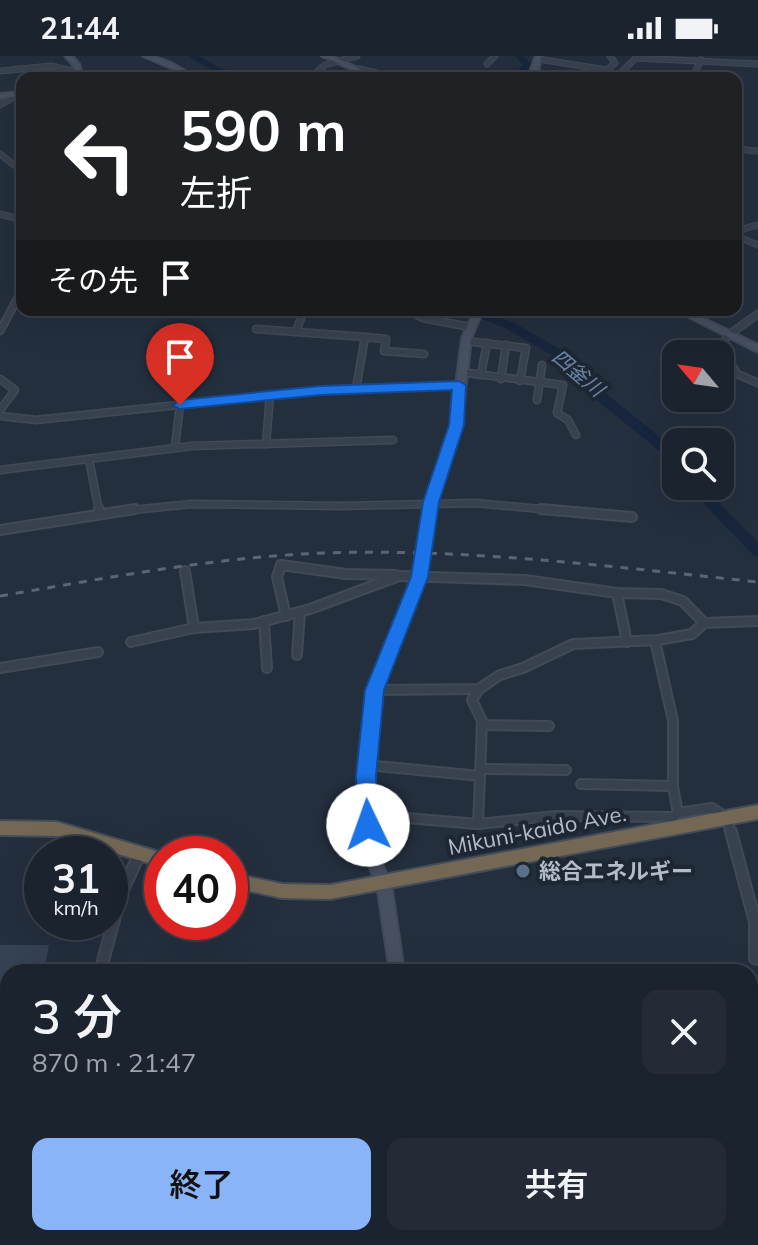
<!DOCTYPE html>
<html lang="ja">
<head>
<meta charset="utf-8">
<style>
	:root { --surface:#1b232e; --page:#242b36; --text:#f1f3f6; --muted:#a0a4aa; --line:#39404a; --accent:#8ab4f8 }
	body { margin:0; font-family:Mulish,"Noto Sans JP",sans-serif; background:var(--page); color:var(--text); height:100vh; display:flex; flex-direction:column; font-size:30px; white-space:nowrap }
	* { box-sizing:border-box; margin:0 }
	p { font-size:26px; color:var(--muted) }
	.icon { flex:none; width:44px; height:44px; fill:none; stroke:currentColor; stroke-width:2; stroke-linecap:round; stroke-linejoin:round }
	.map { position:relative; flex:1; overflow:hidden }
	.sheet { position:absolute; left:0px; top:908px; width:758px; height:282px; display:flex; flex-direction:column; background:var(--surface); border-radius:24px 24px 0 0; box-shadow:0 8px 32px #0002,0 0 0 2px var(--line) }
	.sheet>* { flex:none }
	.banner { position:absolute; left:16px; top:16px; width:726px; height:244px; border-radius:16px; box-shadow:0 8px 32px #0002,0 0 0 2px var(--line); background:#202124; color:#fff; overflow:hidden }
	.needle { width:52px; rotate:299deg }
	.controls { position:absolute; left:662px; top:284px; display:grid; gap:16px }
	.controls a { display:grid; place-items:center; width:72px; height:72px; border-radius:16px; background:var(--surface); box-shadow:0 8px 32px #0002,0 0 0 2px var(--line); font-size:40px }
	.speed { position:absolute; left:24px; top:780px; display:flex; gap:16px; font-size:40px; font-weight:700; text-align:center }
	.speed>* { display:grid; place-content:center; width:104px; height:104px; border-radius:50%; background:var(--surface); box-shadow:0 8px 32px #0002,0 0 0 2px var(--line); line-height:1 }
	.speed small { font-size:20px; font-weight:400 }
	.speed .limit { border:12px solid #d22; background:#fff; color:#111 }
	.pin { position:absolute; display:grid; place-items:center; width:68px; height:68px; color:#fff; margin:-82px -34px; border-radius:50% 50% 50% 0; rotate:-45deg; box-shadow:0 0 8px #0007 }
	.pin .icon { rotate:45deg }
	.me { position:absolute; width:88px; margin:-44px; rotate:357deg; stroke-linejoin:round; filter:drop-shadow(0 0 6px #0008) }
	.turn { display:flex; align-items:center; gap:28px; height:168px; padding:0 32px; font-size:36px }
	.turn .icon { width:104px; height:104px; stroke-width:2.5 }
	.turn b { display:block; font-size:56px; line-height:68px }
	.then { display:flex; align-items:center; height:76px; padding:0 32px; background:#0003; gap:16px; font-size:30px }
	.round { display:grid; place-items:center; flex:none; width:84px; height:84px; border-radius:16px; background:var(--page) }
	.head { display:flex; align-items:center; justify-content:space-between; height:136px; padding:0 32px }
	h1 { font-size:48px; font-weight:600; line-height:60px }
	.cta { display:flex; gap:16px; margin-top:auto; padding:16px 32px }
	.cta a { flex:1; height:92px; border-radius:16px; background:var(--accent); color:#111; font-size:32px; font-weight:600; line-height:92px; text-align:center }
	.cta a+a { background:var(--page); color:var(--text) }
	.status { display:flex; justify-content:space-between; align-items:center; height:56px; padding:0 40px; background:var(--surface); direction:ltr }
	.status svg { height:22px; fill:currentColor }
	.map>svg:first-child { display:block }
</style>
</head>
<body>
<div class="status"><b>21:44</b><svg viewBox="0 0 49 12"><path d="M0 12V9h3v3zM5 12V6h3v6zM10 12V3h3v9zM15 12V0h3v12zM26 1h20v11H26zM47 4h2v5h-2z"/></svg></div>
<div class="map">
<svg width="758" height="1189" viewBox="0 0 758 1189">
	<rect width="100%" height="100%" fill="#242f3e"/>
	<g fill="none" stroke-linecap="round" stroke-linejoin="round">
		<g fill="#17263c" fill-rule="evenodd">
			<path d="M189 0H199L220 12 259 22C232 22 209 16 189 0Z"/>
			<polygon points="515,0 524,0 532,9 526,16 531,22 521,22 516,16 523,9"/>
			<polygon points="460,254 477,254 513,266 563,295 609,340 676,394 676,405 671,404 599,346 555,301 505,272"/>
			<polygon points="693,430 707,430 717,445 758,486 758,501 753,499 707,451"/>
		</g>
	</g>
	<polygon fill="#364354" points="0,889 49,889 44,916 8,916 8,996 0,996"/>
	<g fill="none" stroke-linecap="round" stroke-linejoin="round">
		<g stroke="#414a57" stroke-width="7">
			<g id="street-far3">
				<polyline points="538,3 607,14 613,22"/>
				<polyline points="487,8 495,0"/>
				<polyline points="359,13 398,22"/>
				<polyline points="607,14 615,7 610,0"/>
				<polyline points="0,15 51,10 78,16"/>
				<polyline points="310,22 325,9 357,0"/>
				<polyline points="615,22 636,2 758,8"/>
				<polyline points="692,22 701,4"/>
				<polyline points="0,49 19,38"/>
				<polyline points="736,93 758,95"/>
				<polyline points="0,98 22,115"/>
				<polyline points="0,158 22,164"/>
				<polyline points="736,180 743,173 758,169"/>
				<polyline points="736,180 758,189"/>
			</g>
		</g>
		<g stroke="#414a57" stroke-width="9">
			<g id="street-far2">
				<polyline points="407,254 423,262 470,271"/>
				<polyline points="758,258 727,280 722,291 737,318 758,327"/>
				<polyline points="256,273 365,281 356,333"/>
				<polyline points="0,275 22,234"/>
				<polyline points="296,276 301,262"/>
				<polyline points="365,281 386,283 384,295 424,298"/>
				<polyline points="465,285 526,292 520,325"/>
				<polyline points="460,316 563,329 557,357 568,364 576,379"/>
				<polyline points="481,319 487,287"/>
				<polyline points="0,323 15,334 0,354"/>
				<polyline points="501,323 506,289"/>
				<polyline points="537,344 542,309"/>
				<polyline points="0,360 36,364 320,334 459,329"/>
				<polyline points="266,388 270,339"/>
				<polyline points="175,391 180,349"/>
				<polyline points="89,403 99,455"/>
				<polyline points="0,414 192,390 393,384"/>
				<polyline points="122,455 192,448 341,450 475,447 563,455"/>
			</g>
		</g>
		<g stroke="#414a57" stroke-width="12">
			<g id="street-far1">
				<polyline points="99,453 100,458"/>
				<polyline points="541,453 632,461"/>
				<polyline points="0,474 135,453"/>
				<polyline points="185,515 194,572"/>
				<polyline points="617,537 627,586"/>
				<polyline points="286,560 277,521 281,509 346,518 396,519"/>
				<polyline points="264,565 267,612"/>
				<polyline points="131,586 194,572 254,568 310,553 399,520 525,524 617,537 661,538 683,545 704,567"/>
				<polyline points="656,589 673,665 673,730"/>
				<polyline points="297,599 300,556"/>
				<polyline points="0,612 98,596"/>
				<polyline points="375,634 479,633 500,619 523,612 573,588 658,584 692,578 704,567 758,565"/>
				<polyline points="482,669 549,670"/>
				<polyline points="367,709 480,720 482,665 472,644 479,633"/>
				<polyline points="481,713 566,714"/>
				<polyline points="480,720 478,768 556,760 674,761 678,757"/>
				<polyline points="581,728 673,730 678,757 712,752 727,762 731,778"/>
				<polyline points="368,769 406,762 478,768"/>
			</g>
		</g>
		<g stroke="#414a57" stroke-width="14">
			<g id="street">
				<polyline points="731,776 755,866 755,902 758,903"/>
				<polyline points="100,916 121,838 140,797"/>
				<polyline points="750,984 758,985"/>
			</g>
		</g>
		<g stroke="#414a57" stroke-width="4">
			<g id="secondary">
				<polygon points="65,0 72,0 79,8 83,22 77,22 73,9"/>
				<path d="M143 0C161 0 181 11 194 22H187L178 15Z"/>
				<polygon points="322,0 331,0 380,22 371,22"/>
				<polygon points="536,0 542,0 538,13 548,22 541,22 531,13"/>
				<polygon points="22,36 22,40 0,42 0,38"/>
				<polygon points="475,254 483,254 471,282 461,371 436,446 426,514 387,617 378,651 374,675 372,731 374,760 383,810 391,828 404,916 390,916 377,828 369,810 360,760 359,731 362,675 365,651 374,617 415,514 426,446 451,371 462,282"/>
				<polygon points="675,254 686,254 758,289 758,296"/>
			</g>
		</g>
		<g stroke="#434c59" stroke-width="4">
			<g id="highway">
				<polygon points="758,749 758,763 330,843 282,842 230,831 230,817 282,828 330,829"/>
				<polygon points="0,765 57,766 166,798 162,798 162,811 57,780 0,779"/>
				<rect x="0" y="1115" width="8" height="22"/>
				<polygon points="750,1135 758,1136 758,1158 750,1157"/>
			</g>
		</g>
		<use href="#street-far3" stroke="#38414e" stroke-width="5"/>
		<use href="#street-far2" stroke="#38414e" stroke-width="6"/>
		<use href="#street-far1" stroke="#38414e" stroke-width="8"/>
		<use href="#street" stroke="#38414e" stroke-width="10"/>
		<use href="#secondary" fill="#465061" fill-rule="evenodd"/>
		<use href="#highway" fill="#746855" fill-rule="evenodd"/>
		<path stroke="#5a6575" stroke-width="3" stroke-dasharray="8 8" stroke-linecap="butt" d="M0 540C107 522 215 501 324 497 469 492 614 511 758 526"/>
	</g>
	<polygon fill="#1a73e8" stroke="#114b97" stroke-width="2" points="459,325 466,329 464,369 439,446 428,521 384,634 376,720 378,769 375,775 361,775 358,769 356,720 365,634 411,521 423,446 449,369 452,334 320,339 180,353 173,349 180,344 320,330"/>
	<circle fill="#5c6f8a" stroke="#1d2633" stroke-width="3" cx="523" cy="815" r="8"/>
	<g text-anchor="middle" stroke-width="8" stroke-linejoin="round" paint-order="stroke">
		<g font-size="20" font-style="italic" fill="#6d86a8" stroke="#1d2633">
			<text transform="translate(578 317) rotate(40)" y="7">四釜川</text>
		</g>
		<g font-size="22" fill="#b4bcc9" stroke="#1d2633">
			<text transform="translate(537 774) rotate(-11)" y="8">Mikuni-kaido Ave.</text>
		</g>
		<g font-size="22" font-weight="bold" fill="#b4bcc9" stroke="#1d2633" text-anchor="start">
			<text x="539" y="823">総合エネルギー</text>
		</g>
	</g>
</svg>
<div class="controls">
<a><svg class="needle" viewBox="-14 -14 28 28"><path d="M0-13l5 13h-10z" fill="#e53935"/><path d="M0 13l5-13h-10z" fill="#a0a4aa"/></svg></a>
<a><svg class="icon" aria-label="search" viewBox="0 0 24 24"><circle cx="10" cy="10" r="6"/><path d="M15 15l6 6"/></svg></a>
</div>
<div class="speed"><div>31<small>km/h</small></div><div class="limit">40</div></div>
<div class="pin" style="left:180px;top:349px;background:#d93025"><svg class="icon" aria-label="arrive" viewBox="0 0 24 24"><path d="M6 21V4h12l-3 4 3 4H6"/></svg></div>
<svg class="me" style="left:368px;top:769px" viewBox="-20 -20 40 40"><circle r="19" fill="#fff"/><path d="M0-13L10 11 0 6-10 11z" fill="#1a73e8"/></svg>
<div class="banner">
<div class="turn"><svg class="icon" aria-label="left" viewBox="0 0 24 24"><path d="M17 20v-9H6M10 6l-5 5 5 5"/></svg><div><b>590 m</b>左折</div></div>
<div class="then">その先<svg class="icon" aria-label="arrive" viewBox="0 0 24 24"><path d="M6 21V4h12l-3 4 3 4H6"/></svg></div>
</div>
<section class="sheet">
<div class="head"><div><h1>3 分</h1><p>870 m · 21:47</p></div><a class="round"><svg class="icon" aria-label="close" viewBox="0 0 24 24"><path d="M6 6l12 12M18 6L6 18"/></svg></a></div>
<div class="cta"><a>終了</a><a>共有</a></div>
</section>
</div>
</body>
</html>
